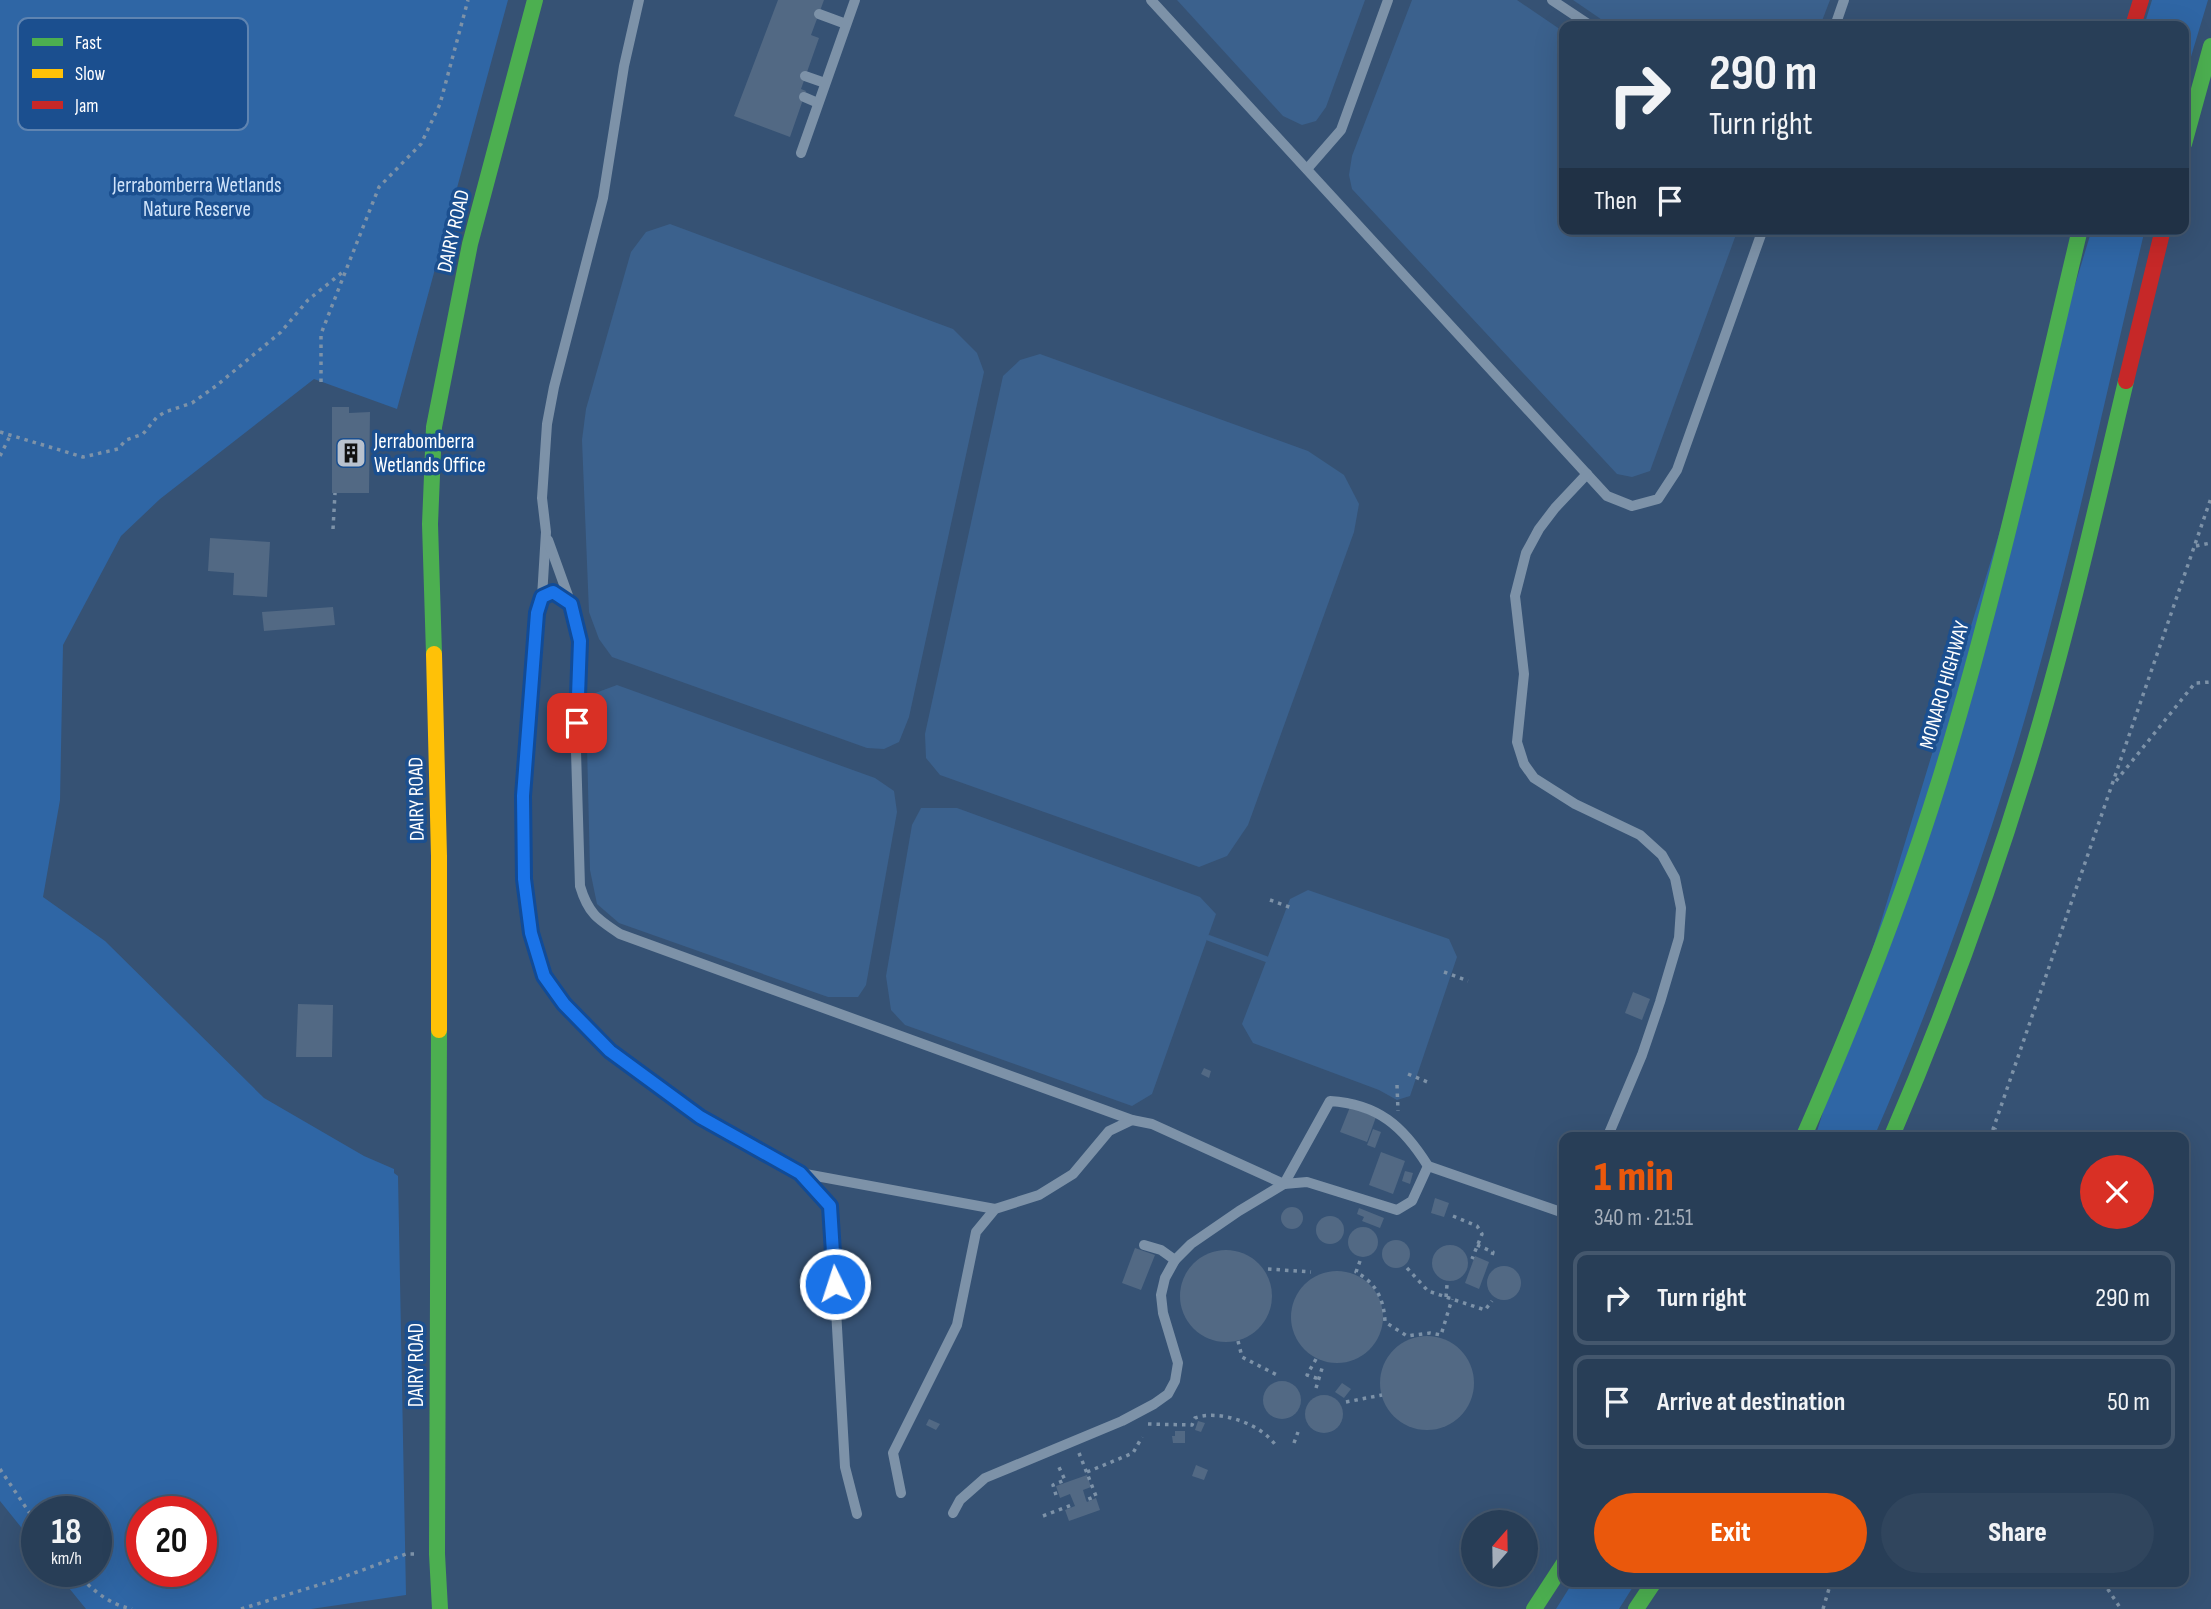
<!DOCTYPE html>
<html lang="en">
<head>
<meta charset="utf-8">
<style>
	:root { --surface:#283e57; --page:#30455d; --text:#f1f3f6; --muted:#a5aeba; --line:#44576d; --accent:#ea580c }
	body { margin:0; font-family:"Sofia Sans Condensed",sans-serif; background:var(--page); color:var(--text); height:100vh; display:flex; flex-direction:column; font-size:26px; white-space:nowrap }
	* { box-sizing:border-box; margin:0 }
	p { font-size:23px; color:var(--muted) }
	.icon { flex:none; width:38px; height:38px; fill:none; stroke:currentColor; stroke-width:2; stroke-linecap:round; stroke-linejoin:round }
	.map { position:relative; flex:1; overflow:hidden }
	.panel { position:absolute; left:1559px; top:1132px; width:630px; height:455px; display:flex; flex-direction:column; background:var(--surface); border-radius:14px; box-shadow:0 7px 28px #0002,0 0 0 2px var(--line) }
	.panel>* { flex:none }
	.guide { position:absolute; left:1559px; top:21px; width:630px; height:214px; border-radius:14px; box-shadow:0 7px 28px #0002,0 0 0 2px var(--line); background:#283e57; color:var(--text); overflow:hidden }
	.needle { width:46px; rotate:20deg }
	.tools { position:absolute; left:1461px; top:1510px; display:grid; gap:14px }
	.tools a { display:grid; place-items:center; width:77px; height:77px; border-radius:50%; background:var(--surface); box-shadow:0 7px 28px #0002,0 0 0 2px var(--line); font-size:35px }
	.speed { position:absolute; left:21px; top:1496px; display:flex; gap:14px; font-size:35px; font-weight:700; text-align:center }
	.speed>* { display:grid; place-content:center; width:91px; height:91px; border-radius:50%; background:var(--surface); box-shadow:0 7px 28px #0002,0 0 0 2px var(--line); line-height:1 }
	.speed small { font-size:18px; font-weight:400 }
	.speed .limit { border:10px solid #d22; background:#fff; color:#111 }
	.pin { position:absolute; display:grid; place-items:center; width:60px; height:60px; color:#fff; margin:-30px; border-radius:14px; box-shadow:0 4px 10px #0006 }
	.me { position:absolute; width:77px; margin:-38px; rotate:356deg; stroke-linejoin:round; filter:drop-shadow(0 0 5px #0008) }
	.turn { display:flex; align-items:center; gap:24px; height:147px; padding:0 35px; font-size:32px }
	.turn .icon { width:91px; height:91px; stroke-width:2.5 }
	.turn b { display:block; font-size:49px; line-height:60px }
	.then { display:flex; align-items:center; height:66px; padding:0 35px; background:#0003; gap:14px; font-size:26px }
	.round { display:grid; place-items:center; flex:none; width:74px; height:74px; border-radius:37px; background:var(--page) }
	.headline { display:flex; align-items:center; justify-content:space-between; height:119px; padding:0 35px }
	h1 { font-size:42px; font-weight:800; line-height:52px; color:var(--accent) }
	.action { display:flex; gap:14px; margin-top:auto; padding:14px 35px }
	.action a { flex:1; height:80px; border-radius:42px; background:var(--accent); color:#fff; font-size:28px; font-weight:800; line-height:80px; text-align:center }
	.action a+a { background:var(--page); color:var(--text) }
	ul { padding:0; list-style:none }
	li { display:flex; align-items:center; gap:21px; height:94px; margin:0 14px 10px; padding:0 21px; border:4px solid var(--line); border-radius:14px }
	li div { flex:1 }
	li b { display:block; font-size:26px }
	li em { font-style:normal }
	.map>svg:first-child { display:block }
</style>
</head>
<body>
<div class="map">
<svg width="2211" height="1609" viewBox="0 0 2211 1609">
	<rect width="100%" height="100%" fill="#365274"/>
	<g fill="#2f66a5" fill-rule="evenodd">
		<path d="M0 0H508L397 409 314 379 160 499 121 536 63 645 60 800 43 897 105 941 264 1098 364 1156 394 1169V1173L398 1176 406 1595 311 1609H86L56 1572H96V1512H37V1547L0 1501ZM201 1512V1572H142V1512Z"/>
		<polygon points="2152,0 2208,0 2184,80 2184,26 2144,26"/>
		<path d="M2092 229H2145C2104 403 2067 578 2016 749 1976 881 1929 1011 1874 1137L1815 1138Z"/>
		<polygon points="1573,1582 1636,1582 1619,1609 1556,1609"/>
	</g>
	<g fill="#3b618d">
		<polygon points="1177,0 1365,0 1326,107 1316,121 1302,125 1283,116"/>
		<polygon points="1412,0 1517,0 1564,32 1564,229 1738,229 1650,471 1632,477 1617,474 1352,189 1349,175 1352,156"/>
		<polygon points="1573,0 1830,0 1820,26 1611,26"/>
		<polygon points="670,224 953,329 977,353 984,372 909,717 899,742 884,749 867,748 612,657 599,639 589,612 582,440 586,409 631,252 646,232"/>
		<polygon points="1040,354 1308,451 1344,475 1359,504 1354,532 1248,825 1227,856 1199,867 940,775 926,758 925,734 1003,376 1020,360"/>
		<polygon points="617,685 875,778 894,791 897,812 866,985 858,997 828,997 619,923 597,904 590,870 586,703 590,695"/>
		<polygon points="921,808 957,808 1200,897 1216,914 1152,1094 1132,1106 905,1025 891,1010 886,976 912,825"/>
		<polygon points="1308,890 1449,939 1457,957 1410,1096 1397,1100 1379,1090 1253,1043 1242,1024 1290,899"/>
	</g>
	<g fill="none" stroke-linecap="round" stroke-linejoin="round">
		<polyline stroke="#3b618d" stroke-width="6" points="1209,938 1266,959"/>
	</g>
	<g fill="#526984">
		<polygon points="778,0 824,0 811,35 819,38 801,89 806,91 790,137 734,116"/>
		<polygon points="332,407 349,407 349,413 370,412 369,493 332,493"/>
		<polygon points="210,538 270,542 267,597 233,595 234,573 208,571"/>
		<polygon points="333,607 335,625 264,631 262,612"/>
		<polygon points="1633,992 1650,999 1642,1020 1625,1013"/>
		<polygon points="298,1004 333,1005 332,1057 296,1057"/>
		<polygon points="1204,1068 1211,1071 1209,1078 1201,1074"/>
		<polygon points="1350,1107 1376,1117 1367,1142 1340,1132"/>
		<polygon points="1373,1129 1381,1132 1375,1148 1367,1145"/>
		<polygon points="1381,1152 1405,1161 1393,1194 1369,1185"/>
		<polygon points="1405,1171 1413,1173 1410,1184 1402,1181"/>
		<polygon points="1435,1198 1449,1203 1444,1217 1431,1213"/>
		<circle cx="1292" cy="1218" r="11"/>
		<polygon points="1359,1208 1384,1218 1380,1228 1362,1221 1364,1217 1357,1214"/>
		<circle cx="1330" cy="1230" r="14"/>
		<circle cx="1363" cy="1242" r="15"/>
		<circle cx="1396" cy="1254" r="14"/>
		<circle cx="1450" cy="1263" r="18"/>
		<polygon points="1135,1248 1155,1255 1141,1290 1122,1283"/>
		<circle cx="1226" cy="1296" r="46"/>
		<polygon points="1475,1256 1489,1262 1479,1289 1465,1283"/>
		<circle cx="1504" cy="1283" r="17"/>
		<circle cx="1337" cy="1317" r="46"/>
		<circle cx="1427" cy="1383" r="47"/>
		<circle cx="1282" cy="1400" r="19"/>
		<polygon points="1342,1383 1351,1389 1344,1398 1335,1392"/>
		<circle cx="1324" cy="1414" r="19"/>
		<polygon points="929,1419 940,1424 936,1430 926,1425"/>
		<polygon points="1198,1421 1205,1423 1201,1432 1195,1430"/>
		<polygon points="1175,1431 1185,1431 1185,1443 1173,1443 1172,1436 1175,1436"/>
		<polygon points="1196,1465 1208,1470 1204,1480 1192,1476"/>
		<polygon points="1087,1475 1091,1487 1083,1490 1086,1500 1087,1502 1096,1498 1100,1510 1069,1521 1065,1510 1075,1506 1070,1494 1060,1498 1056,1486"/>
	</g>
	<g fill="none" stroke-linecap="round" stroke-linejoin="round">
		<g stroke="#7d92a8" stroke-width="3.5" stroke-dasharray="3.5 5" stroke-linecap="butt">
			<polyline points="321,382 321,334 346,270 379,187 421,144 440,104 468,0"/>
			<polyline points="0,432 83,457 118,449 126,440 143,434 157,417 165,412 192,403 216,386 281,332 308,300 344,271"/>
			<polyline points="0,456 10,436"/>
			<polyline points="333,529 335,493"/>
			<polyline points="2196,546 2211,543"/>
			<polyline points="2116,781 2195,683 2211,682"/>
			<polyline points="1270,900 1292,908"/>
			<polyline points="1444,972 1468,981"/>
			<polyline points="1408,1074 1430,1083"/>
			<polyline points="1397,1085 1398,1111"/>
			<polyline points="1990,1138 2211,498"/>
			<polyline points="1995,1138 1995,1128"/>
			<polyline points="1453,1216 1477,1226 1482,1234 1472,1259"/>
			<polyline points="1477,1245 1493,1252 1491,1259"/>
			<path d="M1360 1261 1356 1272C1376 1283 1384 1299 1385 1322L1407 1336 1430 1333 1441 1335 1452 1299"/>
			<polyline points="1407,1268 1428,1291 1485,1310 1492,1301"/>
			<polyline points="1268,1269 1311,1272"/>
			<polyline points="1446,1297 1447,1285"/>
			<polyline points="1238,1341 1242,1357 1277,1375"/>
			<polyline points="1316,1359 1307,1375 1319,1379"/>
			<polyline points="1316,1388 1323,1365"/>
			<polyline points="1346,1402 1382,1395"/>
			<path d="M1148 1424 1192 1425 1195 1418C1219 1409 1262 1424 1276 1446"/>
			<polyline points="1294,1443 1298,1432"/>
			<polyline points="1079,1453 1096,1496 1086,1500"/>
			<polyline points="0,1469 37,1524"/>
			<polyline points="1087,1472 1133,1453 1142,1437"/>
			<polyline points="1056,1495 1053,1485 1065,1480 1057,1463"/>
			<polyline points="1043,1516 1074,1504"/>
			<path d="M76 1572C91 1589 108 1604 132 1609"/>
			<polyline points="2103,1582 2121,1609"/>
			<polyline points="241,1609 338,1579 406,1554 416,1554"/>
			<polyline points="1823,1609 1831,1582"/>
		</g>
		<g stroke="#7d92a8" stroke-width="10">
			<polyline points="639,0 624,66 603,198 554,387 547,424 542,498 546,532 542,597 537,613 523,796 524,879 531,933 544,976 564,1004 610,1051 700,1117 800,1173 830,1205 845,1467 857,1514"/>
			<polyline points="1151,0 1607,496 1632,506 1658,499 1677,470 1763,229"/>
			<polyline points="1552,0 1591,26"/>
			<polyline points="819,14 846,24"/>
			<polyline points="1835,26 1844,0"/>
			<polyline points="805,76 825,83"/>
			<polyline points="804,97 818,103"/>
			<polyline points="801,153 855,0"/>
			<polyline points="1307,169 1341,130 1388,0"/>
			<polyline points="1587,474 1555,508 1539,529 1526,553 1515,596 1524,674 1517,742 1524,764 1534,778 1575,804 1640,835 1662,855 1675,878 1681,908 1679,938 1660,1002 1642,1055 1607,1138"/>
			<path d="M548 540 571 604 580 641 576 751 580 886C588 913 597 919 620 934L1132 1120 1152 1124 1284 1184"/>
			<polyline points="542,597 553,592 571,604"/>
			<polyline points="800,1173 995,1209"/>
			<path d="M1284 1184 1330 1101C1378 1104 1403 1126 1428 1166"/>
			<polyline points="1144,1245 1161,1250 1175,1260"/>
			<polyline points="901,1493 893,1453 957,1325 976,1232 995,1209 1039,1195 1073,1174 1109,1131 1132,1120"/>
			<polyline points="953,1513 960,1500 985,1478 1122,1421 1154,1404 1168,1394 1175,1381 1178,1363 1163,1313 1161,1295 1165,1278 1175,1260 1191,1244 1239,1211 1284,1184 1307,1182 1397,1210 1412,1201 1428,1166 1558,1211 1564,1207"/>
		</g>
		<g stroke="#4caf50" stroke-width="16">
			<polyline points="2184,144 2211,46"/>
			<polyline points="434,654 430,524 434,427 470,244 535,0"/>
			<polyline points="439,1030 437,1554 440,1609"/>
			<path d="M1803 1138C1854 1022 1901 904 1939 782 1995 601 2036 414 2080 229"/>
			<path d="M1891 1138C1944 1015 1990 889 2029 761 2067 636 2096 508 2126 381"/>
			<polyline points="1534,1609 1564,1563"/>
			<polyline points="1636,1609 1654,1582"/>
		</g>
		<polyline stroke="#ffc107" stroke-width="16" points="434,654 439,856 439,1030"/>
		<g stroke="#c62828" stroke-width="16">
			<polyline points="2133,26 2141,0"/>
			<polyline points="2126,381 2163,229"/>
		</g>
	</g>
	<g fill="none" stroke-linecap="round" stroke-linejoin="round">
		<g stroke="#114b97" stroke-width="18">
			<polyline id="route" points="577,723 580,641 571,604 553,592 542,597 537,613 523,796 524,879 531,933 544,976 564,1004 610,1051 700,1117 800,1173 830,1206 835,1284"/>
		</g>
		<use href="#route" stroke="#1a73e8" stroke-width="12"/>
	</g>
	<defs>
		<g id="building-square" transform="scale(1.575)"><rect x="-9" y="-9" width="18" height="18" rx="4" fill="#b9c2ce" stroke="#1b4f8f"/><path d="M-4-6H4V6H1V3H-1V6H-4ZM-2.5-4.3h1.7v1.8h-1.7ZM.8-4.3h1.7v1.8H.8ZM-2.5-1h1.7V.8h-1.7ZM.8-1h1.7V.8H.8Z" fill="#111"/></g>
	</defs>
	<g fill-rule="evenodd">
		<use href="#building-square" x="351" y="453"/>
	</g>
	<g text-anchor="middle" stroke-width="7" stroke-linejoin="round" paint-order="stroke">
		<g font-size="21" fill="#cfe3fa" stroke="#1b4f8f">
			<text x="197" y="192">Jerrabomberra Wetlands<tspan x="197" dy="24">Nature Reserve</tspan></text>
		</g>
		<g font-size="21" fill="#fff" stroke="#1b4f8f">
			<text transform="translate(453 231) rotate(-77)" y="7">DAIRY ROAD</text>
			<text transform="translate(1944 685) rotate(-74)" y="7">MONARO HIGHWAY</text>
			<text transform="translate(416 799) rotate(-91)" y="7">DAIRY ROAD</text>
			<text transform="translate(416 1365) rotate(-90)" y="7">DAIRY ROAD</text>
		</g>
		<g font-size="21" fill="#fff" stroke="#1b4f8f" text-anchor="start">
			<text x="374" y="448">Jerrabomberra<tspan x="374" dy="24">Wetlands Office</tspan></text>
		</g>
	</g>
	<rect x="18" y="18" width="230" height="112" rx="10" fill="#1b4f8f" stroke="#5f84b1" stroke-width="2"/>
	<rect x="32" y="38" width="31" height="8" fill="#4caf50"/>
	<rect x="32" y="69" width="31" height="9" fill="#ffc107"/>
	<rect x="32" y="101" width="31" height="8" fill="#c62828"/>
	<g font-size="19" fill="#fff">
		<text x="75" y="49">Fast</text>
		<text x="75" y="80">Slow</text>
		<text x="75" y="112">Jam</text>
	</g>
</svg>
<div class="tools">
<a><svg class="needle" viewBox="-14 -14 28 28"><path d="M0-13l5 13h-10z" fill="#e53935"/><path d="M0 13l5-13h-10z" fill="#a5aeba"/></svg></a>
</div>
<div class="speed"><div>18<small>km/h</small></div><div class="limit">20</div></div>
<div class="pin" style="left:577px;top:723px;background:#d93025"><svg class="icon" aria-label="arrive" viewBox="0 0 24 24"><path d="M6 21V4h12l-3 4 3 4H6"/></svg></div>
<svg class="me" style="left:835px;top:1284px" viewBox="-20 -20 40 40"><circle r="17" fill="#1a73e8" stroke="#fff" stroke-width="3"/><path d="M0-11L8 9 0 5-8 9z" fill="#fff"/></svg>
<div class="guide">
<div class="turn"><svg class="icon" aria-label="right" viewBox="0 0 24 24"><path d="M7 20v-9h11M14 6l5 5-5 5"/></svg><div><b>290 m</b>Turn right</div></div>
<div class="then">Then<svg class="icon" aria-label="arrive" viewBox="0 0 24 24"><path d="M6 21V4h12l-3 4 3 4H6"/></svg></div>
</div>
<section class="panel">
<div class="headline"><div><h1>1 min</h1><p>340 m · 21:51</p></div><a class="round" style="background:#d93025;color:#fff"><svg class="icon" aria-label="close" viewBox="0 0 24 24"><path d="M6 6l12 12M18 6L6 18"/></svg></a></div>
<ul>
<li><svg class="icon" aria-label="right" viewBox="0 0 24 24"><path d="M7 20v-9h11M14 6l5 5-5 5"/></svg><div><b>Turn right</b></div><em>290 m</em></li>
<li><svg class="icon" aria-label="arrive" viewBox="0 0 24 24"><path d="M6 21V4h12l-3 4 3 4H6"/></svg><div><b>Arrive at destination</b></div><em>50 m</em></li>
</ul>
<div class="action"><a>Exit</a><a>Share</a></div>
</section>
</div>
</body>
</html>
